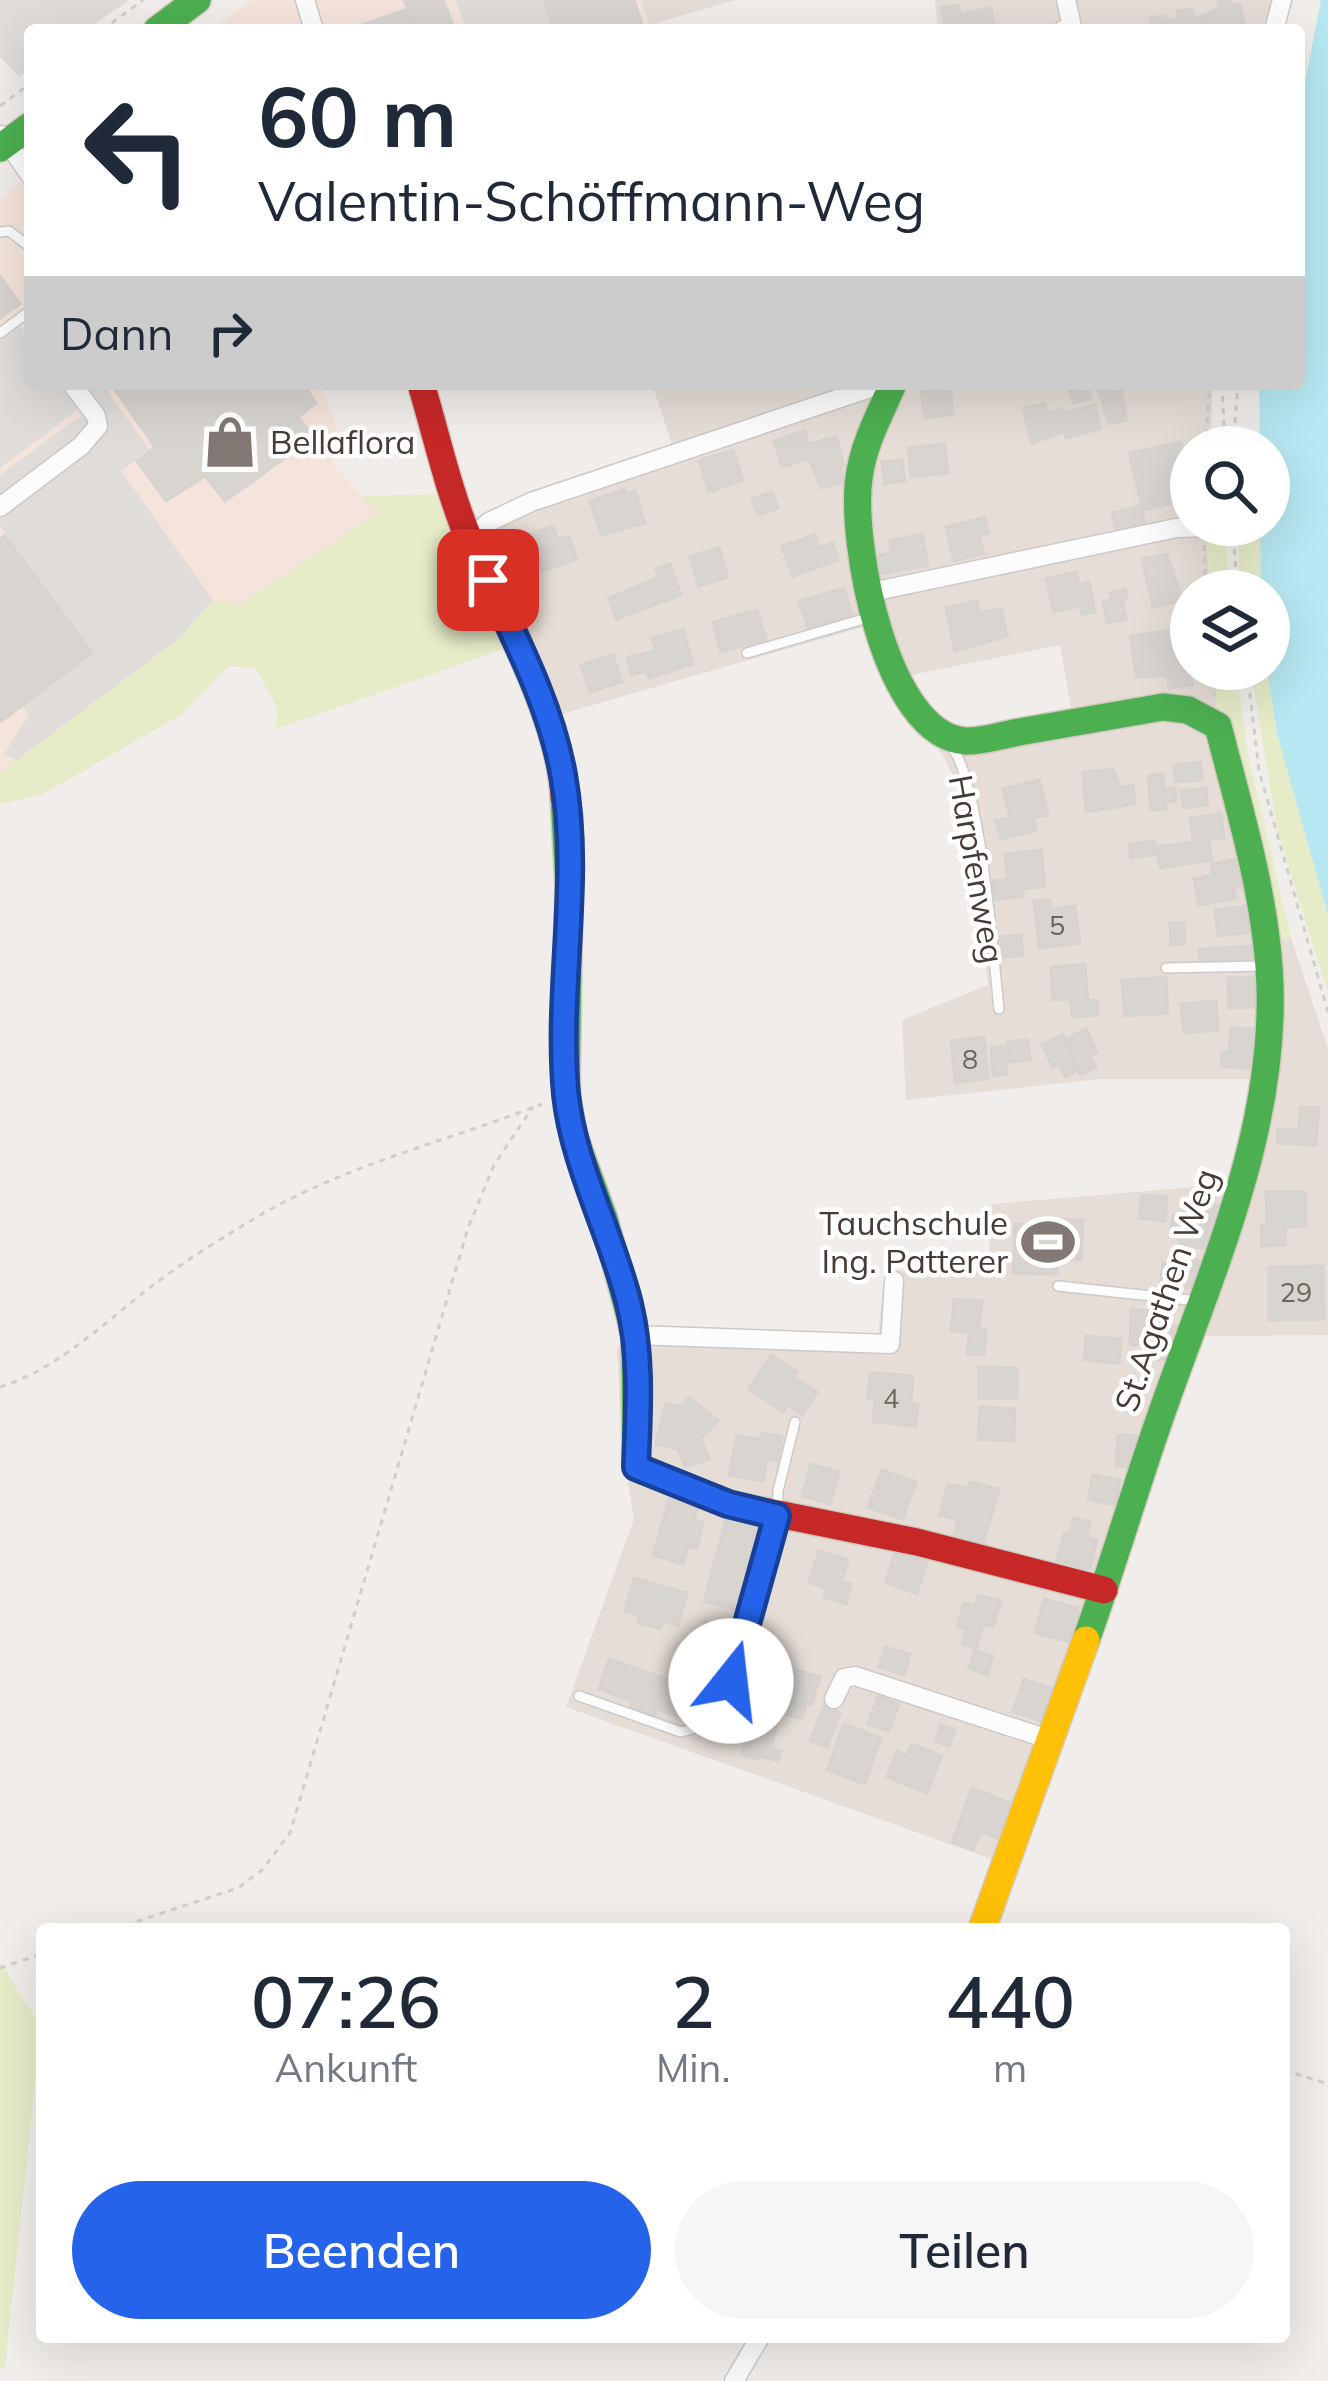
<!DOCTYPE html>
<html lang="de">
<head>
<meta charset="utf-8">
<style>
	:root { --surface:#fff; --page:#f6f6f7; --text:#1f2937; --muted:#747a83; --accent:#2563eb }
	body { margin:0; font-family:Mulish,sans-serif; background:var(--page); color:var(--text); height:100vh; display:flex; flex-direction:column; font-size:45px; white-space:nowrap }
	* { box-sizing:border-box; margin:0 }
	p { font-size:39px; color:var(--muted) }
	.icon { flex:none; width:66px; height:66px; fill:none; stroke:currentColor; stroke-width:2; stroke-linecap:round; stroke-linejoin:round }
	.map { position:relative; flex:1; overflow:hidden }
	.details { position:absolute; left:36px; top:1923px; width:1254px; height:420px; display:flex; flex-direction:column; background:var(--surface); border-radius:12px; box-shadow:0 12px 48px #0002 }
	.details>* { flex:none }
	.banner { position:absolute; left:24px; top:24px; width:1281px; height:366px; border-radius:12px; box-shadow:0 12px 48px #0002; background:#fff; color:var(--text); overflow:hidden }
	.controls { position:absolute; left:1170px; top:426px; display:grid; gap:24px }
	.controls a { display:grid; place-items:center; width:120px; height:120px; border-radius:50%; background:var(--surface); box-shadow:0 12px 48px #0002; font-size:60px }
	.pin { position:absolute; display:grid; place-items:center; width:102px; height:102px; color:#fff; margin:-51px; border-radius:24px; box-shadow:0 6px 18px #0006 }
	.me { position:absolute; width:132px; margin:-66px; rotate:16deg; stroke-linejoin:round; filter:drop-shadow(0 0 9px #0008) }
	.turn { display:flex; align-items:center; gap:42px; height:252px; padding:0 36px; font-size:54px }
	.turn .icon { width:156px; height:156px; stroke-width:2.5 }
	.turn b { display:block; font-size:84px; line-height:102px }
	.then { display:flex; align-items:center; height:114px; padding:0 36px; background:#0003; gap:24px; font-size:45px }
	.eta { display:flex; justify-content:space-evenly; align-items:center; height:204px; text-align:center }
	.eta b { font-size:72px; font-weight:600; line-height:84px }
	.primary-button { display:flex; gap:24px; margin-top:auto; padding:24px 36px }
	.primary-button a { flex:1; height:138px; border-radius:72px; background:var(--accent); color:#fff; font-size:48px; font-weight:600; line-height:138px; text-align:center }
	.primary-button a+a { background:var(--page); color:var(--text) }
	.map>svg:first-child { display:block }
</style>
</head>
<body>
<div class="map">
<svg width="1328" height="2381" viewBox="0 0 1328 2381">
	<rect width="100%" height="100%" fill="#f0edea"/>
	<g fill="#e5ddd6">
		<polygon points="641,0 736,0 649,25"/>
		<polygon points="935,0 1282,0 1275,30 938,30"/>
		<polygon points="652,384 1213,384 1210,447 1191,447 1191,525 1206,525 1210,591 1191,591 1191,669 1215,669 1217,714 1273,940 1291,938 1328,1049 1328,1335 1204,1336 1011,1866 566,1707 634,1519 622,1445 617,1347 640,1327 878,1335 885,1270 988,1271 992,1204 1231,1184 1252,1079 1100,1079 906,1100 902,1020 988,985 975,868 954,777 934,740 1072,712 1060,645 891,679 870,625 541,720 458,527 493,508 673,447"/>
	</g>
	<g fill="#f4e4db">
		<polygon points="253,0 641,0 651,30 210,30"/>
		<polygon points="30,174 30,384 319,384 337,427 333,465 379,513 237,605 213,600 178,639 0,773 0,199"/>
	</g>
	<g fill="#e6ebc8">
		<polygon points="443,494 512,646 276,729 277,707 256,668 229,666 181,715 43,794 0,804 0,773 178,639 213,600 238,605 379,513 363,496"/>
		<polygon points="1206,525 1226,525 1228,591 1210,591"/>
		<polygon points="1247,525 1260,525 1261,591 1240,591 1238,543"/>
		<polygon points="1215,669 1237,669 1246,746 1291,938 1273,940 1217,714"/>
		<polygon points="1251,669 1267,669 1277,734 1328,915 1328,992 1277,829"/>
		<polygon points="0,1962 41,2028 5,2365 0,2371"/>
	</g>
	<g fill="#dfdcd9">
		<polygon points="0,0 129,0 86,30 30,30 30,69 19,77 0,57"/>
		<polygon points="455,0 544,0 554,30 467,30"/>
		<polygon points="20,326 30,340 30,384 62,384 80,408 0,468 0,340"/>
		<polygon points="81,384 102,384 149,449 121,471 213,600 178,639 17,760 4,754 29,716 22,705 92,653 0,526 0,475 95,405"/>
	</g>
	<polygon fill="#b7e8f1" points="1321,0 1328,0 1328,915 1277,734 1267,669 1269,591 1261,591 1260,525 1269,525 1269,447 1260,447 1259,384 1299,384 1299,113"/>
	<g fill="#d8d4d0" stroke="#d8d3cf" stroke-width="3">
		<polygon points="404,0 443,0 455,30 417,30"/>
		<polygon points="544,0 634,0 644,30 554,30"/>
		<polygon points="1231,0 1232,6 1240,4 1245,30 1204,30 1202,16 1219,8 1218,1"/>
		<polygon points="959,5 960,14 991,8 995,28 946,30 941,8"/>
		<polygon points="408,9 417,30 348,30"/>
		<polygon points="1192,9 1194,17 1202,16 1204,30 1173,30 1171,20 1178,18 1177,11"/>
		<polygon points="1165,16 1166,21 1171,20 1173,30 1136,30 1152,27 1151,18"/>
		<polygon points="0,276 20,304 0,318"/>
		<polygon points="111,384 303,384 316,403 298,417 314,437 225,501 205,476 166,501 137,461 155,447"/>
		<polygon points="1068,384 1087,384 1091,399 1073,403"/>
		<polygon points="1097,384 1120,384 1126,420 1109,424"/>
		<polygon points="950,386 953,414 925,418 921,390"/>
		<polygon points="1045,403 1047,413 1061,409 1066,431 1032,443 1023,408"/>
		<polygon points="1095,405 1100,429 1066,438 1062,413"/>
		<polygon points="805,431 813,458 782,467 774,441"/>
		<polygon points="836,436 844,465 840,467 844,481 821,488 809,459 813,458 809,444"/>
		<polygon points="1181,442 1191,493 1171,497 1173,503 1143,510 1129,453"/>
		<polygon points="945,444 948,473 911,477 908,448"/>
		<polygon points="733,450 743,480 709,492 699,461"/>
		<polygon points="902,460 905,481 885,484 882,462"/>
		<polygon points="625,489 626,494 635,491 645,523 601,535 590,501"/>
		<polygon points="772,492 778,508 758,515 752,499"/>
		<polygon points="1191,495 1191,516 1181,518 1177,497"/>
		<polygon points="1141,506 1145,525 1116,532 1112,513"/>
		<polygon points="985,517 989,533 979,536 984,554 954,561 946,527"/>
		<polygon points="553,526 558,540 569,536 577,559 531,575 518,538"/>
		<polygon points="922,534 928,565 879,574 875,556 892,553 889,541"/>
		<polygon points="815,535 819,548 833,543 838,560 793,576 782,546"/>
		<polygon points="5,536 92,653 0,722 0,540"/>
		<polygon points="719,548 728,577 699,586 690,557"/>
		<polygon points="1167,554 1182,601 1153,607 1142,559"/>
		<polygon points="670,564 681,595 616,619 609,598 659,577 656,569"/>
		<polygon points="1076,572 1079,585 1089,582 1095,612 1082,615 1080,606 1054,612 1046,579"/>
		<polygon points="844,588 852,616 808,629 799,601"/>
		<polygon points="1125,589 1127,598 1122,598 1126,619 1107,623 1103,602 1112,599 1110,593"/>
		<polygon points="977,601 980,613 1001,608 1007,636 955,651 946,608"/>
		<polygon points="757,610 766,639 721,652 713,622"/>
		<polygon points="683,629 693,664 649,678 647,671 631,675 627,658 656,650 652,638"/>
		<polygon points="1173,630 1176,648 1180,648 1183,668 1189,667 1192,685 1169,688 1167,676 1136,677 1131,636"/>
		<polygon points="613,655 622,682 590,692 581,665"/>
		<polygon points="1200,762 1202,780 1175,782 1174,765"/>
		<polygon points="1113,769 1120,787 1133,785 1135,804 1086,812 1083,772"/>
		<polygon points="1163,774 1164,789 1175,788 1176,801 1165,802 1166,809 1151,810 1148,776"/>
		<polygon points="1039,780 1048,815 1033,818 1036,830 1001,839 996,821 1010,818 1003,789"/>
		<polygon points="1206,788 1208,805 1183,808 1181,791"/>
		<polygon points="1221,814 1224,838 1209,840 1212,860 1160,868 1157,847 1193,842 1190,818"/>
		<polygon points="1155,841 1156,854 1131,858 1129,844"/>
		<polygon points="1041,850 1045,886 1023,889 1023,896 995,900 993,881 1008,879 1005,854"/>
		<polygon points="1237,859 1242,887 1234,888 1236,898 1199,905 1194,879 1213,875 1211,864"/>
		<polygon points="1050,900 1051,909 1075,906 1080,943 1039,948 1034,901"/>
		<polygon points="1247,906 1251,932 1218,936 1215,910"/>
		<polygon points="1170,923 1184,923 1185,944 1171,945"/>
		<polygon points="1021,935 1023,955 1002,958 1000,937"/>
		<polygon points="1252,946 1253,960 1200,963 1199,949"/>
		<polygon points="1085,964 1088,1001 1097,1000 1098,1015 1072,1017 1071,999 1053,1000 1051,967"/>
		<polygon points="1166,977 1168,1013 1125,1016 1122,980"/>
		<polygon points="1254,977 1255,1007 1229,1008 1228,978"/>
		<polygon points="1216,1001 1218,1030 1184,1033 1181,1004"/>
		<polygon points="1231,1028 1256,1029 1254,1068 1222,1067 1222,1052 1229,1052"/>
		<polygon points="1086,1029 1097,1052 1090,1056 1096,1067 1080,1075 1066,1039"/>
		<polygon points="1063,1034 1078,1070 1065,1077 1059,1064 1053,1067 1042,1045"/>
		<polygon points="984,1037 988,1079 955,1082 951,1041"/>
		<polygon points="1028,1040 1030,1060 1009,1062 1007,1042"/>
		<polygon points="1004,1046 1007,1074 993,1076 991,1048"/>
		<polygon points="1300,1107 1319,1108 1316,1145 1277,1143 1278,1129 1299,1130"/>
		<polygon points="1266,1192 1305,1192 1306,1226 1285,1227 1285,1245 1262,1246 1261,1225 1267,1225"/>
		<polygon points="1142,1195 1167,1197 1165,1221 1139,1218"/>
		<polygon points="1186,1201 1219,1205 1213,1249 1179,1245 1181,1232 1171,1230 1173,1215 1184,1217"/>
		<polygon points="1050,1219 1083,1220 1081,1260 1057,1259 1057,1274 1013,1273 1015,1224 1050,1225"/>
		<polygon points="1169,1256 1199,1260 1195,1289 1160,1285 1163,1263 1168,1263"/>
		<polygon points="1323,1266 1324,1319 1269,1320 1269,1267"/>
		<polygon points="954,1299 982,1301 979,1329 986,1330 984,1355 967,1354 969,1333 951,1331"/>
		<polygon points="1131,1310 1164,1311 1164,1326 1182,1327 1175,1360 1143,1359 1144,1345 1130,1344"/>
		<polygon points="1086,1336 1121,1339 1119,1363 1084,1360"/>
		<polygon points="771,1355 797,1372 794,1377 817,1392 802,1415 788,1405 783,1412 749,1389"/>
		<polygon points="979,1367 1017,1368 1017,1398 979,1398"/>
		<polygon points="870,1373 913,1376 911,1404 918,1405 916,1426 873,1422 875,1399 868,1399"/>
		<polygon points="689,1397 718,1421 701,1438 709,1459 685,1467 678,1449 656,1444 666,1403 682,1407"/>
		<polygon points="980,1407 1015,1409 1014,1441 978,1439"/>
		<polygon points="762,1433 782,1437 777,1461 767,1459 763,1481 729,1475 737,1435 761,1440"/>
		<polygon points="1118,1435 1140,1436 1135,1467 1116,1466"/>
		<polygon points="811,1464 839,1472 830,1504 802,1496"/>
		<polygon points="882,1470 916,1482 903,1519 868,1507"/>
		<polygon points="1093,1475 1120,1480 1115,1505 1088,1499"/>
		<polygon points="970,1482 999,1489 983,1545 954,1537 958,1520 940,1515 948,1484 968,1489"/>
		<polygon points="669,1499 698,1507 694,1520 703,1523 697,1548 688,1546 683,1564 653,1555"/>
		<polygon points="727,1516 759,1524 750,1556 757,1558 750,1584 742,1582 735,1609 704,1601"/>
		<polygon points="1074,1518 1090,1522 1087,1537 1097,1540 1090,1569 1057,1561 1064,1534 1069,1535"/>
		<polygon points="819,1551 848,1560 842,1582 851,1584 846,1604 824,1597 827,1588 809,1582"/>
		<polygon points="895,1551 927,1561 917,1593 886,1583"/>
		<polygon points="634,1578 687,1593 678,1626 663,1621 660,1629 638,1623 640,1616 625,1611"/>
		<polygon points="978,1595 1001,1601 993,1627 983,1624 976,1648 962,1644 966,1629 957,1627 964,1603 975,1606"/>
		<polygon points="1044,1599 1078,1608 1077,1613 1084,1615 1078,1637 1071,1635 1069,1642 1035,1633"/>
		<polygon points="705,1622 735,1631 732,1643 737,1645 722,1677 692,1669"/>
		<polygon points="759,1647 774,1651 768,1670 753,1665"/>
		<polygon points="885,1647 910,1654 904,1675 879,1667"/>
		<polygon points="975,1650 993,1657 987,1675 969,1668"/>
		<polygon points="609,1659 698,1690 687,1720 657,1709 654,1717 630,1708 633,1701 599,1689"/>
		<polygon points="792,1669 820,1677 812,1705 785,1697"/>
		<polygon points="1024,1679 1058,1691 1046,1723 1013,1711"/>
		<polygon points="878,1696 899,1704 889,1731 868,1724"/>
		<polygon points="779,1697 806,1705 802,1719 780,1713 771,1748 781,1751 778,1761 759,1756"/>
		<polygon points="824,1706 840,1713 827,1747 810,1741"/>
		<polygon points="752,1718 768,1723 758,1759 742,1755"/>
		<polygon points="844,1724 881,1738 865,1784 827,1770"/>
		<polygon points="941,1725 955,1730 949,1746 935,1741"/>
		<polygon points="912,1744 942,1756 927,1793 887,1777 897,1751 907,1755"/>
		<polygon points="972,1788 1013,1804 1000,1839 981,1831 973,1850 952,1842"/>
	</g>
	<g fill="none" stroke-linecap="round" stroke-linejoin="round">
		<g stroke="#cdc9c6" stroke-width="12">
			<g id="lane">
				<polyline points="0,232 9,231 30,247"/>
				<polyline points="0,333 30,311"/>
				<polyline points="747,653 874,616"/>
				<path d="M949 743C981 779 993 955 999 1009"/>
				<polyline points="1166,968 1263,966"/>
				<polyline points="1058,1286 1198,1301"/>
				<polyline points="579,1696 681,1732 719,1722 777,1516 778,1491 795,1422"/>
			</g>
		</g>
		<g stroke="#cdc9c6" stroke-width="21">
			<g id="street">
				<polyline points="305,0 314,30"/>
				<polyline points="1063,30 1072,27 1066,0"/>
				<polyline points="1274,30 1282,0"/>
				<polyline points="2,135 30,175"/>
				<polyline points="0,507 81,446 98,426 96,416 72,384"/>
				<polyline points="469,540 489,522 531,502 882,384"/>
				<polyline points="872,592 1176,528 1204,527"/>
				<polyline points="635,1335 890,1344 894,1281"/>
				<polyline points="834,1699 844,1678 855,1676 1051,1740"/>
				<polyline points="734,2381 760,2337"/>
			</g>
		</g>
		<g stroke="#d2c9c1" stroke-width="30">
			<g id="fast">
				<polyline points="157,30 197,0"/>
				<polyline points="0,148 30,126"/>
				<path d="M893 384C880 414 863 445 859 478 850 541 885 735 965 741 981 742 1002 735 1019 732 1067 724 1115 715 1163 707L1188 710 1218 726C1238 804 1263 886 1269 967 1280 1117 1216 1260 1167 1398 1138 1478 1115 1560 1086 1640"/>
				<polyline points="564,797 569,886 566,1094 574,1137 604,1219 635,1335 636,1467 698,1492"/>
			</g>
		</g>
		<g stroke="#d2c9c1" stroke-width="30">
			<polyline id="slow" points="982,1929 1086,1640"/>
		</g>
		<g stroke="#d2c9c1" stroke-width="30">
			<g id="jam">
				<path d="M421 384C437 437 449 494 471 544 503 618 560 717 564 797"/>
				<polyline points="698,1492 728,1504 917,1542 1104,1590"/>
			</g>
		</g>
		<g stroke="#d1cdca" stroke-width="3" stroke-dasharray="6 6" stroke-linecap="butt">
			<polyline points="102,30 143,0"/>
			<polyline points="0,106 30,84"/>
			<polyline points="1222,384 1225,447"/>
			<polyline points="1205,447 1210,384"/>
			<polyline points="1233,447 1238,384"/>
			<polyline points="1233,525 1237,591"/>
			<polyline points="1204,545 1206,591"/>
			<polyline points="1211,669 1214,695"/>
			<polyline points="1247,669 1259,771 1328,1012"/>
			<path d="M0 1387C58 1369 105 1322 152 1286 183 1262 219 1240 252 1220 341 1166 445 1142 542 1104"/>
			<polyline points="114,1929 238,1888 262,1870 290,1833 468,1228 494,1165 533,1107"/>
			<polyline points="0,1968 42,1954"/>
			<polyline points="1284,2070 1328,2084"/>
		</g>
		<use href="#lane" stroke="#fdfcfc" stroke-width="9"/>
		<use href="#street" stroke="#fdfcfc" stroke-width="18"/>
		<use href="#fast" stroke="#4caf50" stroke-width="27"/>
		<use href="#slow" stroke="#ffc107" stroke-width="27"/>
		<use href="#jam" stroke="#c62828" stroke-width="27"/>
	</g>
	<g fill="none" stroke-linecap="round" stroke-linejoin="round">
		<g stroke="#184099" stroke-width="30">
			<path id="route" d="M488 580C517 642 551 707 563 775 582 880 556 989 566 1094 573 1164 612 1235 629 1304 642 1357 638 1413 636 1467L728 1504 777 1516 731 1681"/>
		</g>
		<use href="#route" stroke="#2563eb" stroke-width="21"/>
	</g>
	<defs>
		<g id="shop-bare" transform="scale(4.14)"><path d="M-5-2.5h2.3a2.7 3.5 0 0 1 5.4 0H5L5.5 6h-11ZM-1.5-2.5h3a1.5 2.3 0 0 0-3 0Z" fill="#827974" stroke="#fff" stroke-width="2.5" paint-order="stroke"/></g>
		<g id="stadium-bare" transform="scale(4.14)"><path d="M0-5a6.5 5 0 1 0 0 10a6.5 5 0 1 0 0-10ZM-3.5-1.8h7v3.6h-7Z" fill="#827974" stroke="#fff" stroke-width="2.5" paint-order="stroke"/></g>
	</defs>
	<g fill-rule="evenodd">
		<use href="#shop-bare" x="230" y="442"/>
		<use href="#stadium-bare" x="1048" y="1242"/>
	</g>
	<g text-anchor="middle" stroke-width="9" stroke-linejoin="round" paint-order="stroke">
		<g font-size="27" fill="#6d635d">
			<text x="1057" y="935">5</text>
			<text x="970" y="1069">8</text>
			<text x="1296" y="1302">29</text>
			<text x="891" y="1408">4</text>
		</g>
		<g font-size="33" fill="#473b35" stroke="#fff" text-anchor="start">
			<text x="270" y="454">Bellaflora</text>
			<text x="1008" y="1235" text-anchor="end">Tauchschule<tspan x="1008" dy="38">Ing. Patterer</tspan></text>
		</g>
		<g font-size="33" fill="#473b35" stroke="#fff">
			<text transform="translate(977 869) rotate(80)" y="12">Harpfenweg</text>
			<text transform="translate(1166 1290) rotate(-71)" y="12">St.Agathen Weg</text>
		</g>
	</g>
</svg>
<div class="controls">
<a><svg class="icon" aria-label="search" viewBox="0 0 24 24"><circle cx="10" cy="10" r="6"/><path d="M15 15l6 6"/></svg></a>
<a><svg class="icon" aria-label="layers" viewBox="0 0 24 24"><path d="M12 4l9 5-9 5-9-5zM3 14l9 5 9-5"/></svg></a>
</div>
<div class="pin" style="left:488px;top:580px;background:#d93025"><svg class="icon" aria-label="arrive" viewBox="0 0 24 24"><path d="M6 21V4h12l-3 4 3 4H6"/></svg></div>
<svg class="me" style="left:731px;top:1681px" viewBox="-20 -20 40 40"><circle r="19" fill="#fff"/><path d="M0-13L10 11 0 6-10 11z" fill="#2563eb"/></svg>
<div class="banner">
<div class="turn"><svg class="icon" aria-label="left" viewBox="0 0 24 24"><path d="M17 20v-9H6M10 6l-5 5 5 5"/></svg><div><b>60 m</b>Valentin-Schöffmann-Weg</div></div>
<div class="then">Dann<svg class="icon" aria-label="right" viewBox="0 0 24 24"><path d="M7 20v-9h11M14 6l5 5-5 5"/></svg></div>
</div>
<section class="details">
<div class="eta">
<div><b>07:26</b><p>Ankunft</p></div>
<div><b>2</b><p>Min.</p></div>
<div><b>440</b><p>m</p></div>
</div>
<div class="primary-button"><a>Beenden</a><a>Teilen</a></div>
</section>
</div>
</body>
</html>
